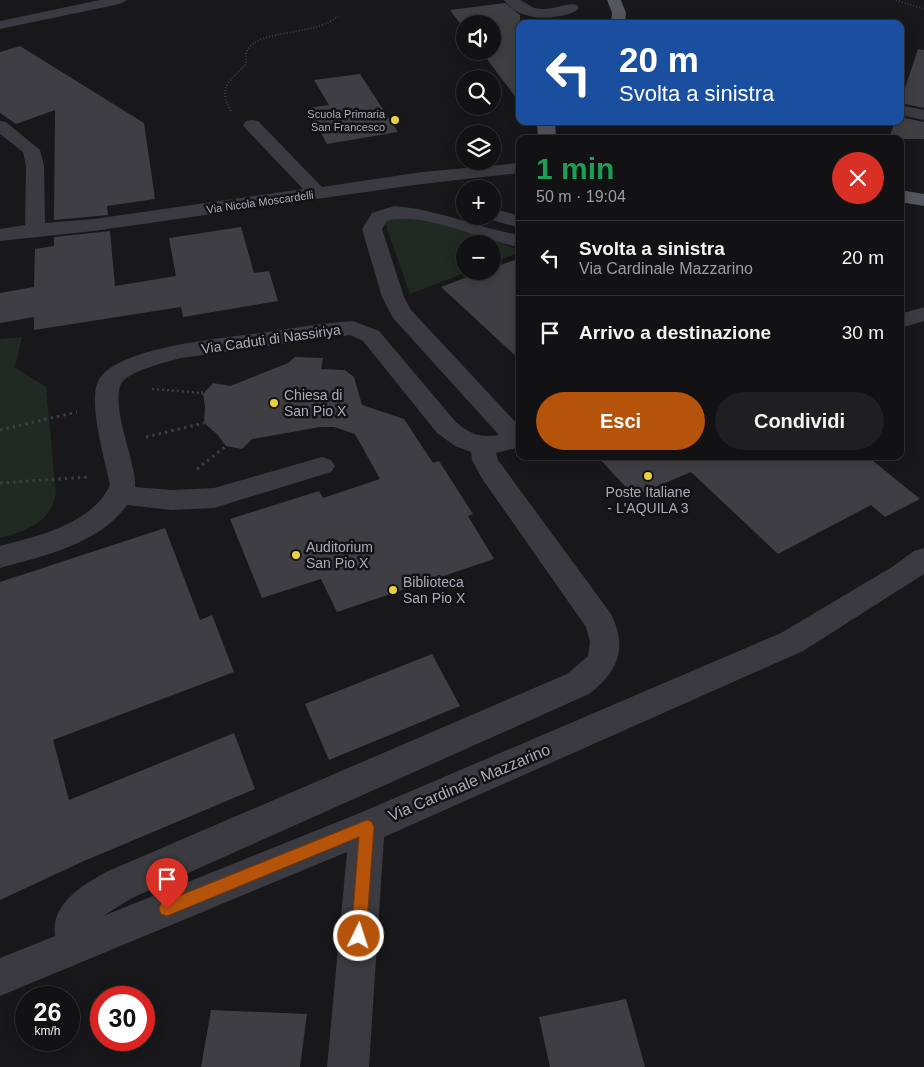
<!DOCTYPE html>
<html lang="it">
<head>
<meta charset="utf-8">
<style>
	:root { --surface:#121113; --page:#1f1f21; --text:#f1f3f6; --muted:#9c9da0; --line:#313133; --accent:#b45309 }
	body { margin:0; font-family:Helvetica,sans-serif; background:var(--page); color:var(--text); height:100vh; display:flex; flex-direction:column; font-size:19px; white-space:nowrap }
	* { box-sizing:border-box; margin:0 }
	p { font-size:16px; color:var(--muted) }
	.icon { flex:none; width:28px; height:28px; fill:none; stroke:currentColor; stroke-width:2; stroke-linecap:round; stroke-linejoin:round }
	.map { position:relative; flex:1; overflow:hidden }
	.details { position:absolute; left:516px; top:135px; width:388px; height:325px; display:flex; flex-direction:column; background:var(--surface); border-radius:10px; box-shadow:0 2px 12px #0003,0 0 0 1px var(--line) }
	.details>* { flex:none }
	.hud { position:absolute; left:516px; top:20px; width:388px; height:105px; border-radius:10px; box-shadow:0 2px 12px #0003,0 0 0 1px var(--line); background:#1a4fa0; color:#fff; overflow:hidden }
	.buttons { position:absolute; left:456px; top:15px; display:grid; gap:10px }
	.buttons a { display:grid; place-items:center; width:45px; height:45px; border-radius:50%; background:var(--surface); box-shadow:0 2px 12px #0003,0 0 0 1px var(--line); font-size:25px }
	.speed { position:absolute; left:15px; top:986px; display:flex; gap:10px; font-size:25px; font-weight:700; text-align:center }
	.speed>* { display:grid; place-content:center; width:65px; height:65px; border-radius:50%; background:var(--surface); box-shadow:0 2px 12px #0003,0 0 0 1px var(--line); line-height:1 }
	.speed small { font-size:12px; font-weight:400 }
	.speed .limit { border:8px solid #d22; background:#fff; color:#111 }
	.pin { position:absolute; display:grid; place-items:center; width:42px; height:42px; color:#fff; margin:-51px -21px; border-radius:50% 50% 50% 0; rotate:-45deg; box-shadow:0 0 5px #0007 }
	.pin .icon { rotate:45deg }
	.me { position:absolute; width:55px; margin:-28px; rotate:4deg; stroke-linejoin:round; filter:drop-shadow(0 0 4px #0008) }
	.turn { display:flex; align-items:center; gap:18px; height:105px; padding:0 20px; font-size:22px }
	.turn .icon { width:65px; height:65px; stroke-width:2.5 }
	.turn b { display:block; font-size:35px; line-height:42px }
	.round { display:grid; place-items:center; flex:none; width:52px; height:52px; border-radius:26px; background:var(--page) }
	.head { display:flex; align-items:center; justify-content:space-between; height:85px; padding:0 20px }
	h1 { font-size:30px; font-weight:800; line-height:38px; color:#1e9e55 }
	.action { display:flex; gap:10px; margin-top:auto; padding:10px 20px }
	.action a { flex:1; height:58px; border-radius:30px; background:var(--accent); color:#fff; font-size:20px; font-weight:800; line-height:58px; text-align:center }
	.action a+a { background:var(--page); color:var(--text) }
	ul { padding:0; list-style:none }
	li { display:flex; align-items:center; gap:15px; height:75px; padding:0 20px; border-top:1px solid var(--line) }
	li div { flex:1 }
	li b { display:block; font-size:19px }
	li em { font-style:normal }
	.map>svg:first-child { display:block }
</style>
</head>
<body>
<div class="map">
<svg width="924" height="1067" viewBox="0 0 924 1067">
	<rect width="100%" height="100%" fill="#181719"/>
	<g fill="#212923">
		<polygon points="418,213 520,250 520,252 493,263 492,244 465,244 465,271 470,271 410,294 385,223 387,217"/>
		<path d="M22 337 15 367 46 387 56 494C50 523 26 531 0 538V339Z"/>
	</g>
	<g fill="#3f3f43">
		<polygon points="505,3 520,15 520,103 481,51 492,51 492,24 465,24 465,30 450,10"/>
		<polygon points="20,46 144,123 155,199 107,206 108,215 54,220 55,110 16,124 0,113 0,52"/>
		<polygon points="918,49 924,50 924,108 900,103"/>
		<polygon points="360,74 398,132 327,144 308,108 329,105 314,80"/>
		<polygon points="900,117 924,122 924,139 889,139 895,121 900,121"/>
		<polygon points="241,227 254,273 269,271 278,301 183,317 181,307 34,330 34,317 0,323 0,293 34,287 35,249 54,246 54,237 110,231 115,286 176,276 169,238"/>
		<polygon points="520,258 520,360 441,287 483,271 492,271 492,268"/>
		<polygon points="295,357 323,358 321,369 345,370 354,377 362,405 404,419 433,463 439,461 473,514 468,516 494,559 337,612 321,579 262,598 230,519 319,491 323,498 380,479 355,434 334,427 320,427 252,439 242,449 226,446 217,434 204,423 205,406 203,394 213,383 230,386 288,363"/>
		<polygon points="597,456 867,456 920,499 885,517 871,505 778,554 691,472 634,496"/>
		<polygon points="165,528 200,620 212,615 234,672 53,740 69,800 234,733 255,789 84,861 0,900 0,582"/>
		<polygon points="432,654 460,706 329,760 305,704"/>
		<polygon points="626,999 645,1067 550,1067 539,1017"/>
		<polygon points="211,1010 307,1014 300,1067 201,1067"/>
	</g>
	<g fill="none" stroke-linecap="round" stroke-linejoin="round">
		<g stroke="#3e3f45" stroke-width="2" stroke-dasharray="1 2" stroke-linecap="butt">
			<polyline points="896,0 924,9"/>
			<path d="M231 111C217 87 230 81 246 64 246 59 245 53 248 49 263 28 314 37 338 16"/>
		</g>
		<polyline stroke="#3e3f45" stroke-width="2.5" stroke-dasharray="2 3" stroke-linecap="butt" points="152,389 203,393"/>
		<g stroke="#3e3f45" stroke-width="3" stroke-dasharray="2.5 4" stroke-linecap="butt">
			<polyline points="201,393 203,393"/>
			<polyline points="0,430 77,412"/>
			<polyline points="146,437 204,423"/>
			<polyline points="197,469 226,446"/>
			<polyline points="0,483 89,477"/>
		</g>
		<g fill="#3a3a40" fill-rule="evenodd">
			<polygon points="100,0 127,0 120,4 0,29 0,21"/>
			<path d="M504 0C509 0 516 0 520 0 528 4 532 9 542 9 554 10 566 2 577 5L579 8C576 12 571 13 565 15 544 20 518 19 504 0Z"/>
			<polygon points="900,105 924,110 924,120 900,115"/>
			<polygon points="252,120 258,121 322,187 422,172 520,163 520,173 422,184 94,231 0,241 0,229 25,225 26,166 23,152 0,134 0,121 6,122 40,150 44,166 45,223 94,219 303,189 246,129 243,125 246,121"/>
			<path d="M394 206C438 209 477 228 520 235V247C483 241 421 210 387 221L382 229 404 297 411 310 520 427V447L496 453 498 460 611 614C628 648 618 672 589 694L132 898 103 916 355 815 781 633 892 567 914 551 924 548V574L803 651 384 837 369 1067H327L347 852 0 996V958L55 936C50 904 83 885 106 872L567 674 588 656 590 642 586 627 481 477 472 460 471 452 455 446 437 433 363 341 350 335 181 358C167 362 128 371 121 384 113 400 126 439 130 456 132 466 136 477 135 487L172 490 214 488 322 457 331 460 335 466 331 472 214 508 172 510 127 505C99 544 44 556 0 568V546C38 536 92 524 110 485 105 460 89 407 97 384 109 347 225 338 259 333 290 329 321 323 353 321L379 331 455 421C469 434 480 438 499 435L393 318 382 297 362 229 372 213Z"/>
			<polygon points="492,208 520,216 520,228 485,218 484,216 492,216"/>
			<polygon points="924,307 924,321 900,328 900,314"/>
		</g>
		<g fill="#54555d" fill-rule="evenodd">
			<polygon points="607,0 621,0 626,13 625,24 611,24 612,13"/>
			<polygon points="537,121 555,121 556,139 538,139"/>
			<polygon points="900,190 924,194 924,206 900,202"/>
		</g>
	</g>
	<polygon fill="#b45309" stroke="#753606" points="367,820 372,822 374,827 366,936 364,942 359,944 353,942 351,936 359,837 167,916 161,914 159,909 161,903"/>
	<g fill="#eccf3d" stroke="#131214" stroke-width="2">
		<circle cx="395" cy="120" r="5"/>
		<circle cx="274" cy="403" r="5"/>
		<circle cx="648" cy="476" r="5"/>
		<circle cx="296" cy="555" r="5"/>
		<circle cx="393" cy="590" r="5"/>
	</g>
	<g text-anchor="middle" stroke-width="5" stroke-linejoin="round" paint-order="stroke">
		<g font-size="11" fill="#aaacb8" stroke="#131214" text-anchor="end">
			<text x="385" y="118">Scuola Primaria<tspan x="385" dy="13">San Francesco</tspan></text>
		</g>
		<g font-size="11" fill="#aaacb8" stroke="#131214">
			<text transform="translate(260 202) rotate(-8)" y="4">Via Nicola Moscardelli</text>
		</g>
		<g font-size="14" fill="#aaacb8" stroke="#131214">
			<text transform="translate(271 339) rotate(-8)" y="5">Via Caduti di Nassiriya</text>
		</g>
		<g font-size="14" fill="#aaacb8" stroke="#131214" text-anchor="start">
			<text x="284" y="400">Chiesa di<tspan x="284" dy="16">San Pio X</tspan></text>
			<text x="648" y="497" text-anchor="middle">Poste Italiane<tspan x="648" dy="16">- L'AQUILA 3</tspan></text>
			<text x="306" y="552">Auditorium<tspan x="306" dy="16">San Pio X</tspan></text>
			<text x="403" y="587">Biblioteca<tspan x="403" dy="16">San Pio X</tspan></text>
		</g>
		<g font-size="16" fill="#aaacb8" stroke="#131214">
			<text transform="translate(469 782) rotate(-23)" y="6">Via Cardinale Mazzarino</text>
		</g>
	</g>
</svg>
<div class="buttons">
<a><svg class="icon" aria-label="sound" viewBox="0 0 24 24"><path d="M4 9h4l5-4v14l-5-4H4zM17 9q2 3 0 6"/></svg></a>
<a><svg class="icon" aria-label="search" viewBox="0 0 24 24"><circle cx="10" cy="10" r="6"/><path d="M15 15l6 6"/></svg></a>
<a><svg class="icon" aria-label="layers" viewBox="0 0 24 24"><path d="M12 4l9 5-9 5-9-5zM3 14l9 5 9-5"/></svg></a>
<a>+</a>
<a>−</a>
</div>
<div class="speed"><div>26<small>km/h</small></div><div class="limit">30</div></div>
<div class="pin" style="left:167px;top:909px;background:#d93025"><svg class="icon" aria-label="arrive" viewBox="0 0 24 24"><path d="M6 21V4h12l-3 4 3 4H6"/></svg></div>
<svg class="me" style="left:359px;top:936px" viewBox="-20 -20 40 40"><circle r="17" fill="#b45309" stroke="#fff" stroke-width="3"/><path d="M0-11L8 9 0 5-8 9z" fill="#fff"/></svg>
<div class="hud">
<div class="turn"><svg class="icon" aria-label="left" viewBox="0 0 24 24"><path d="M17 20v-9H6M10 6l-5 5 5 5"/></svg><div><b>20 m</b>Svolta a sinistra</div></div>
</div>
<section class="details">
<div class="head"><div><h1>1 min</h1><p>50 m · 19:04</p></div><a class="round" style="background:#d93025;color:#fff"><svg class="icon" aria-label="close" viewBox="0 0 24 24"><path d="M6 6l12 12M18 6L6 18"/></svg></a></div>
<ul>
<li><svg class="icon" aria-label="left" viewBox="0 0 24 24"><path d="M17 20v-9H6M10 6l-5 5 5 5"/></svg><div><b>Svolta a sinistra</b><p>Via Cardinale Mazzarino</p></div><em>20 m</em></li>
<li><svg class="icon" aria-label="arrive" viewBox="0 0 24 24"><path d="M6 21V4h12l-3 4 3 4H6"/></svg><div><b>Arrivo a destinazione</b></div><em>30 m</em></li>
</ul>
<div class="action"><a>Esci</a><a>Condividi</a></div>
</section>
</div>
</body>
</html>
